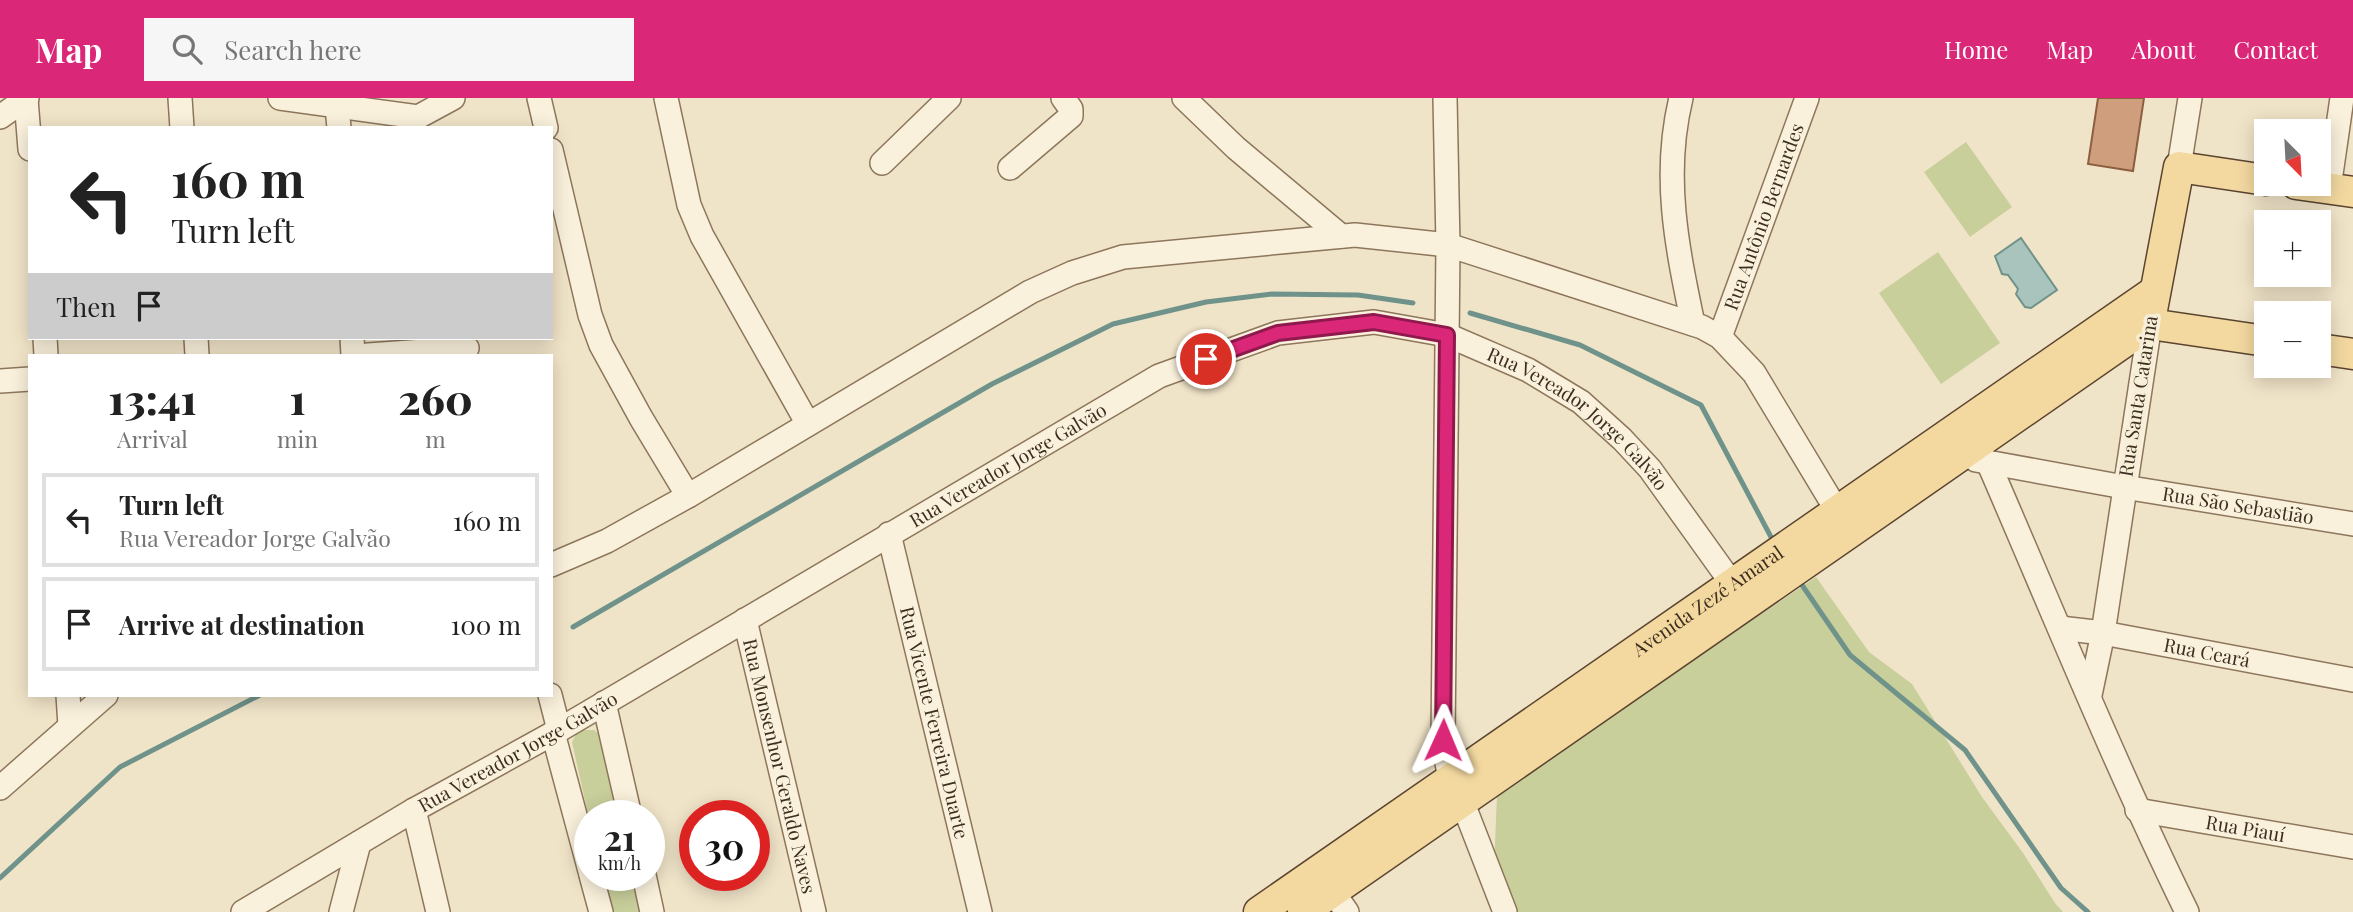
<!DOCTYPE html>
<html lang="en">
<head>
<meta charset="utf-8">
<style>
	:root { --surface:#fff; --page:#f6f6f6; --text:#222; --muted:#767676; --line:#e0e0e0; --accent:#db2777 }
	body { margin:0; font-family:"Playfair Display",serif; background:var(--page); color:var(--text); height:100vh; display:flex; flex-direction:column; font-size:26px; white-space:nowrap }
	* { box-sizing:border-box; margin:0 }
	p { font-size:23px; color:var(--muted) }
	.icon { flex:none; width:38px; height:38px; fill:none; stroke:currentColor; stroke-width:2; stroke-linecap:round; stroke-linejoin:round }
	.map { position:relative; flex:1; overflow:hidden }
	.sheet { position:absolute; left:28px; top:256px; width:525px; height:343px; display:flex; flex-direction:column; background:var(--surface); border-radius:0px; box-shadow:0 4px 18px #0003 }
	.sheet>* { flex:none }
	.banner { position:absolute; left:28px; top:28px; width:525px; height:214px; border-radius:0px; box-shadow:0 4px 18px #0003; background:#fff; color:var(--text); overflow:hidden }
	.needle { width:46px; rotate:156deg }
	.tools { position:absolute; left:2254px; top:21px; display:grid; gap:14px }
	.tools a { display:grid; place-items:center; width:77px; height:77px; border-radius:0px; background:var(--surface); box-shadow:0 4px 18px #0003; font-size:35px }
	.speed { position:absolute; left:574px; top:702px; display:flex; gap:14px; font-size:35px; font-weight:700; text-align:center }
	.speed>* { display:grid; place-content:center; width:91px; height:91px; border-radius:50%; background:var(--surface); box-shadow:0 4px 18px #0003; line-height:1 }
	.speed small { font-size:18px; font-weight:400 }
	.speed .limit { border:10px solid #d22; background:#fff; color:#111 }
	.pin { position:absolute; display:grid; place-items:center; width:60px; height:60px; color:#fff; margin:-30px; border:4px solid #fff; border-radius:50%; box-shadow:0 2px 7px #0007 }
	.me { position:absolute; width:77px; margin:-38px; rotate:1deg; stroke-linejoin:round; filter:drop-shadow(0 0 5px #0008) }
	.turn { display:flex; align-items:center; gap:24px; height:147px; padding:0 28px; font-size:32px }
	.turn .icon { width:91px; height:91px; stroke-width:2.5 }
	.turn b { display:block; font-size:49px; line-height:60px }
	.then { display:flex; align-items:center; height:66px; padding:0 28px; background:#0003; gap:14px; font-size:26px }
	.eta { display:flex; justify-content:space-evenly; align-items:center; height:119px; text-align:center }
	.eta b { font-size:42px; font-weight:800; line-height:49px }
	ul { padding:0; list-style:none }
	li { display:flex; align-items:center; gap:21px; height:94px; margin:0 14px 10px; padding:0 14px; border:4px solid var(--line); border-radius:0px }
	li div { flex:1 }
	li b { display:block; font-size:26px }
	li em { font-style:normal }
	header { display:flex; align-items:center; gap:42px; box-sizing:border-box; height:98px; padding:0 35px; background:var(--accent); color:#fff }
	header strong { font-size:33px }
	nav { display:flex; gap:38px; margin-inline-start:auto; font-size:24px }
	.search { width:490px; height:63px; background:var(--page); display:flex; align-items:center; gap:18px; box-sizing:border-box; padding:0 24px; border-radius:0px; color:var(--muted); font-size:26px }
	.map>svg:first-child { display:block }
</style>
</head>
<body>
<header>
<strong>Map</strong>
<div class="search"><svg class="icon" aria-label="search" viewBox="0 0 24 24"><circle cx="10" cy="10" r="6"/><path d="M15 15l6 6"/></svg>Search here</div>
<nav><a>Home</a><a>Map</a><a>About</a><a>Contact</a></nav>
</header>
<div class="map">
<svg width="2353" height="814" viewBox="0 0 2353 814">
	<rect width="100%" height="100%" fill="#f0e4c8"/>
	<g fill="#c9cf9b">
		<polygon points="1966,44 2012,109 1970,139 1924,74"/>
		<polygon points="1938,154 2000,245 1941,286 1879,195"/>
		<polygon points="1816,479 1869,554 1912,586 1982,699 2023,755 2055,805 2063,814 1511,814 1494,771 1497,696"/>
		<polygon points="583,632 594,632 603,639 620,717 590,718 590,725 572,644 576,636"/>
		<polygon points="601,777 633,777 641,814 612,814 608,807"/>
	</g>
	<polygon fill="#a9c4bc" stroke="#6f938a" stroke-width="2" points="2021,140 2057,192 2031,210 2025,209 2016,196 2018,191 2008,177 2002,176 1995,158"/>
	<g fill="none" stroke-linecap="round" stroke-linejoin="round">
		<g stroke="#6f938a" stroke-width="5">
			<polyline points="1470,215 1580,247 1701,307 1771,439"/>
			<polyline points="1802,487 1850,557 1965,652 2061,790 2088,814"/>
			<polyline points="573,529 992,286 1113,226 1206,204 1272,196 1358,197 1413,205"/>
			<polyline points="0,780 120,669 260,597"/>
		</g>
	</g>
	<polygon fill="#cf9f7d" stroke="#8d5f41" stroke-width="2" points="2098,0 2144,0 2133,73 2088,66"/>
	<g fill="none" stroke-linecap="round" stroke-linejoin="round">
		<g stroke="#8d765c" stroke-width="26">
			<g id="minor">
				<polyline points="180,0 182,30"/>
				<polyline points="280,0 418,19 453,0"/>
				<polyline points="539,0 546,30"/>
				<polyline points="666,0 689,107 702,138 808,326"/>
				<polyline points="1184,0 1236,50 1341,138"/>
				<polyline points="1445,0 1448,147 1443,642 1450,682 1462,703 1505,814"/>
				<path d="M1681 0C1662 78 1677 149 1693 226"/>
				<polyline points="26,1 30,51"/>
				<polyline points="337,8 339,30"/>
				<polyline points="0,19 27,0"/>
				<polyline points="551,52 590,217 601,247 641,320 688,398"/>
				<polyline points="882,65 949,0"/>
				<polyline points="2179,69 2190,0"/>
				<polyline points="1010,70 1071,18 1071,11 1063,0"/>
				<polyline points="2329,90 2342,0"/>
				<path id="s1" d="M1720 239 1807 0"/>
				<polyline points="45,240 46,257"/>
				<polyline points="196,240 197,257"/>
				<polyline points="352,240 353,257"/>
				<polyline points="368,257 467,250"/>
				<polyline points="0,283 30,281"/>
				<path id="s2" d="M1976 362 2124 389 2353 426"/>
				<path d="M1988 364C2053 514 2115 667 2187 814"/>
				<path id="s3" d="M889 436 980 814"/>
				<polyline points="551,467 607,443 688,398 1030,194 1072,175 1123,159 1355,137 1448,147 1702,229 1720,239 1754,275 1845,426"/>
				<path id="s4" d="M745 522 814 814"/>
				<path id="s5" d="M2060 530 2103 535 2353 582"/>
				<polyline points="68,597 70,628"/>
				<polyline points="550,597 559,632"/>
				<polyline points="2090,597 2103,535 2150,226"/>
				<polyline points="604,605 630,718"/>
				<polyline points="553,635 590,773"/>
				<polyline points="0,690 106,597"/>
				<polyline points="414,712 438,814"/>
				<path id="s6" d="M2137 712 2353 749"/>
				<polyline points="591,777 601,814"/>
				<polyline points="644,777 652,814"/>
				<polyline points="1333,794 1347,814"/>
				<path id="s7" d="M243 814 414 712 559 632 1159 278 1278 235 1374 224 1447 237 1528 272 1581 304 1622 341 1650 371 1741 498"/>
				<polyline points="341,814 359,745"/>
			</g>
		</g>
		<g stroke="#5b4430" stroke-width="33">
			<g id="major">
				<polyline points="2296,86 2353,94"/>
				<polyline points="2152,212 2179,69 2266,82"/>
				<polyline points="2150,226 2266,243"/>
				<polyline points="2319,251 2353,256"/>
				<path id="s8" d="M1259 814 2155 193"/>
				<polyline points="1303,814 2150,226"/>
			</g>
		</g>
		<use href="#minor" stroke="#faf1dc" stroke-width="23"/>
		<use href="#major" stroke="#f3d9a0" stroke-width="30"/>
	</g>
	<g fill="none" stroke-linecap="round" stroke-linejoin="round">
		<g stroke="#8e194d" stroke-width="18">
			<polyline id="route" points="1206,261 1278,235 1374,224 1447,237 1443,642"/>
		</g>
		<use href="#route" stroke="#db2777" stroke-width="12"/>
	</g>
	<g text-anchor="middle" stroke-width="7" stroke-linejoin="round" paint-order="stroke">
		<g font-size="19" fill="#3d2e20" stroke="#f7eed8">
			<text dy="7" stroke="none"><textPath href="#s1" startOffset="128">Rua Antônio Bernardes</textPath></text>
			<text transform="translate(2138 298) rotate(-81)" y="7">Rua Santa Catarina</text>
			<text dy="7" stroke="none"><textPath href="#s7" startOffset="1516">Rua Vereador Jorge Galvão</textPath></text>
			<text dy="7" stroke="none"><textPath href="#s7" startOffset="886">Rua Vereador Jorge Galvão</textPath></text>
			<text dy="7" stroke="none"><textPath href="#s2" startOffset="266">Rua São Sebastião</textPath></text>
			<text dy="7" stroke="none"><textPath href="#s8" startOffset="546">Avenida Zezé Amaral</textPath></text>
			<text dy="7" stroke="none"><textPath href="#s5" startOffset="149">Rua Ceará</textPath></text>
			<text dy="7" stroke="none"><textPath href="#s3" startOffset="194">Rua Vicente Ferreira Duarte</textPath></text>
			<text dy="7" stroke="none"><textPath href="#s7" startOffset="318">Rua Vereador Jorge Galvão</textPath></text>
			<text dy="7" stroke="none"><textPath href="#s4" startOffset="150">Rua Monsenhor Geraldo Naves</textPath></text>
			<text dy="7" stroke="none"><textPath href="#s6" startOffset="110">Rua Piauí</textPath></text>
		</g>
	</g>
</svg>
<div class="tools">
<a><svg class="needle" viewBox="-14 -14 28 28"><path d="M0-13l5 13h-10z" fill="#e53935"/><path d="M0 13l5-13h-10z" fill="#767676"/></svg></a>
<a>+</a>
<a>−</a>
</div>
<div class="speed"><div>21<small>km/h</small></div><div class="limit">30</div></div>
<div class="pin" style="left:1206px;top:261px;background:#d93025"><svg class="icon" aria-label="arrive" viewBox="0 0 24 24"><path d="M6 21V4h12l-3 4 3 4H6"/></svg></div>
<svg class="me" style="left:1443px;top:642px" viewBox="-20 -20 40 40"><path d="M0-17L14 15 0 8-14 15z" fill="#db2777" stroke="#fff" stroke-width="4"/></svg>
<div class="banner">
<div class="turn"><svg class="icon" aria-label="left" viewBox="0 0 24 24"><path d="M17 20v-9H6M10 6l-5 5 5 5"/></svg><div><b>160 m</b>Turn left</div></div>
<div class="then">Then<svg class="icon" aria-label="arrive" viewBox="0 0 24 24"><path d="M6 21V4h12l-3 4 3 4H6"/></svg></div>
</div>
<section class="sheet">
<div class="eta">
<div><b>13:41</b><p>Arrival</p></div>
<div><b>1</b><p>min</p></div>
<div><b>260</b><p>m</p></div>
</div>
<ul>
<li><svg class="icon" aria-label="left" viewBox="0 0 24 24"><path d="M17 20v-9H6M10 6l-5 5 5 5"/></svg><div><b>Turn left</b><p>Rua Vereador Jorge Galvão</p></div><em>160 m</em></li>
<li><svg class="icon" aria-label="arrive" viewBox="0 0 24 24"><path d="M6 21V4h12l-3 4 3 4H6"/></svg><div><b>Arrive at destination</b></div><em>100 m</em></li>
</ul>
</section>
</div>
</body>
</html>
